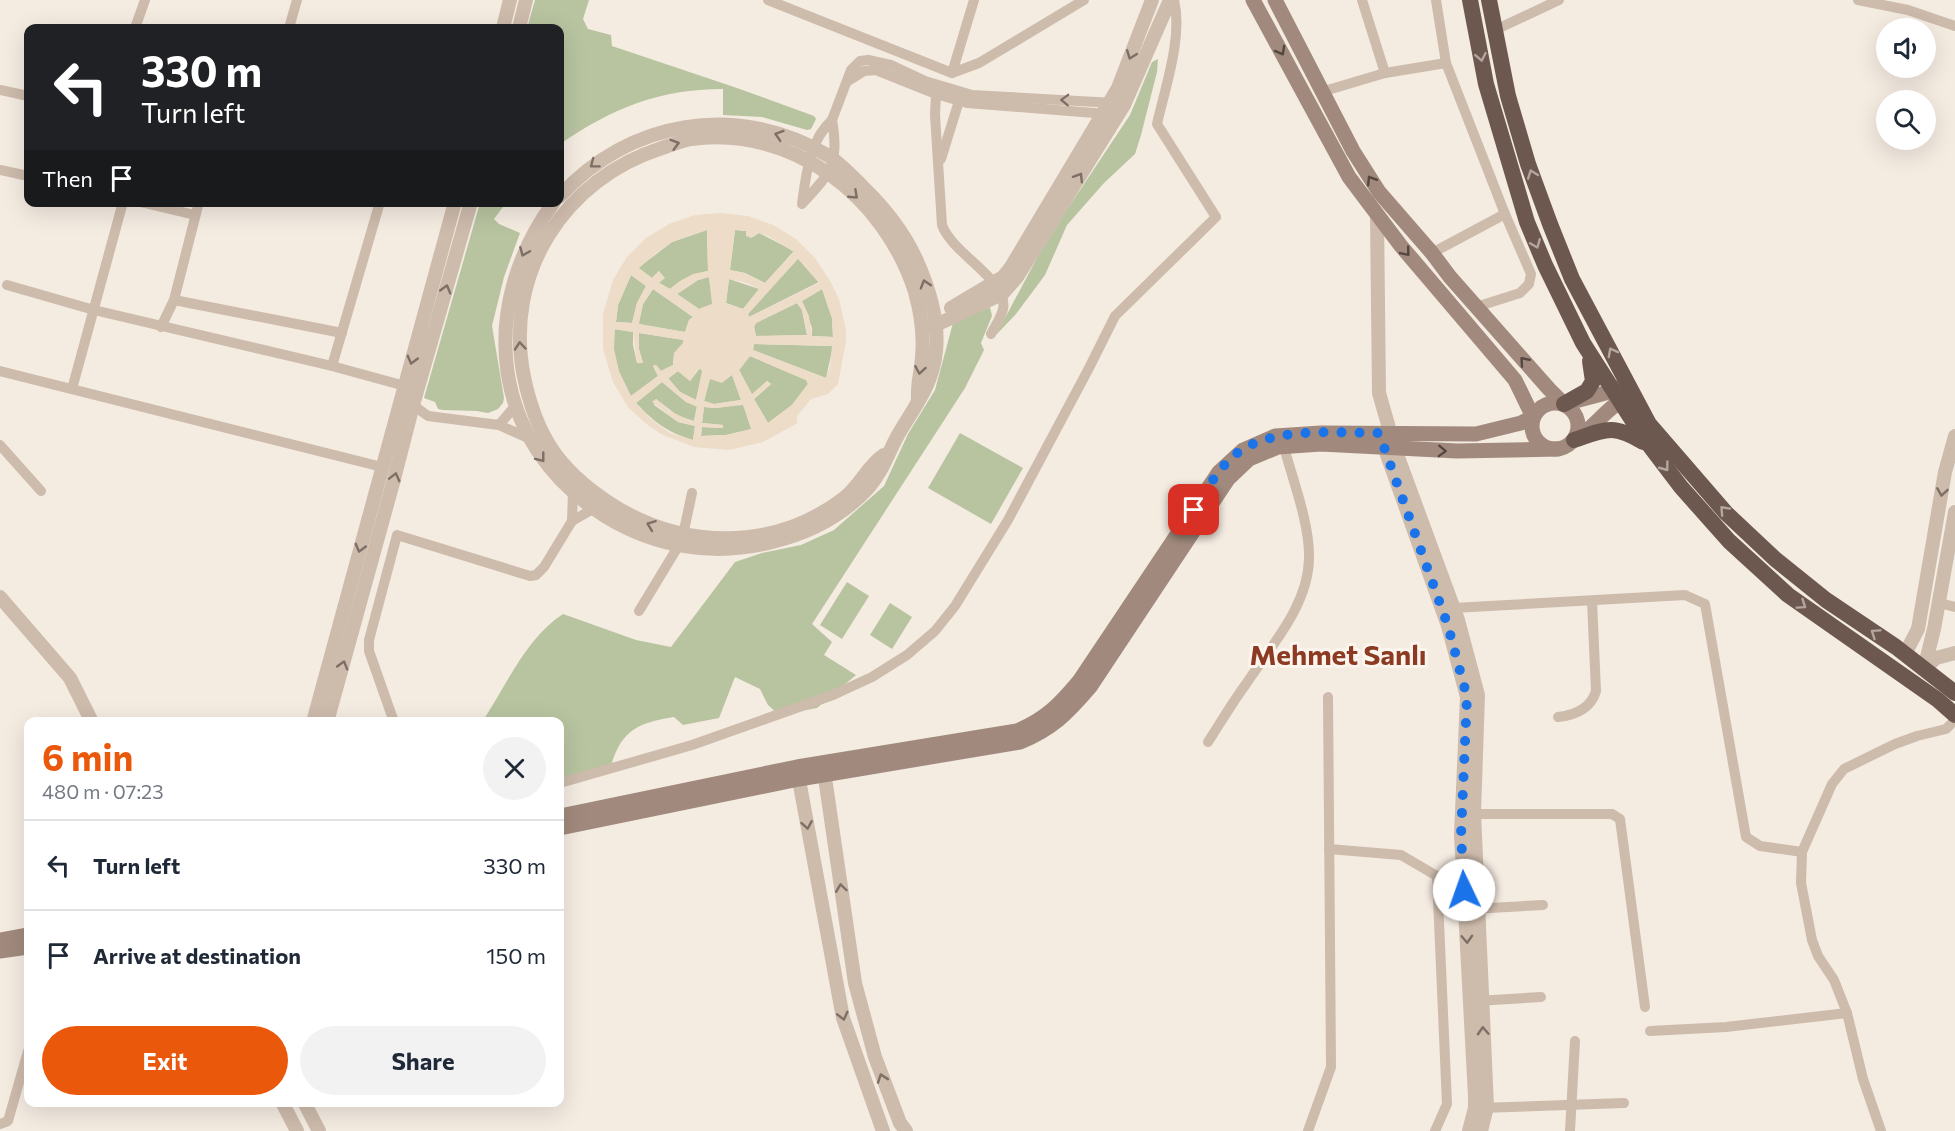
<!DOCTYPE html>
<html lang="en">
<head>
<meta charset="utf-8">
<style>
	:root { --surface:#fff; --page:#f2f2f3; --text:#1f2937; --muted:#747a83; --line:#e0e1e3; --accent:#ea580c }
	body { margin:0; font-family:Commissioner,sans-serif; background:var(--page); color:var(--text); height:100vh; display:flex; flex-direction:column; font-size:22px; white-space:nowrap }
	* { box-sizing:border-box; margin:0 }
	p { font-size:20px; color:var(--muted) }
	.icon { flex:none; width:33px; height:33px; fill:none; stroke:currentColor; stroke-width:2; stroke-linecap:round; stroke-linejoin:round }
	.map { position:relative; flex:1; overflow:hidden }
	.drawer { position:absolute; left:24px; top:717px; width:540px; height:390px; display:flex; flex-direction:column; background:var(--surface); border-radius:12px; box-shadow:0 6px 24px #0002 }
	.drawer>* { flex:none }
	.banner { position:absolute; left:24px; top:24px; width:540px; height:183px; border-radius:12px; box-shadow:0 6px 24px #0002; background:#202124; color:#fff; overflow:hidden }
	.tools { position:absolute; left:1876px; top:18px; display:grid; gap:12px }
	.tools a { display:grid; place-items:center; width:60px; height:60px; border-radius:50%; background:var(--surface); box-shadow:0 6px 24px #0002; font-size:30px }
	.pin { position:absolute; display:grid; place-items:center; width:51px; height:51px; color:#fff; margin:-26px; border-radius:12px; box-shadow:0 3px 9px #0006 }
	.me { position:absolute; width:66px; margin:-33px; rotate:357deg; stroke-linejoin:round; filter:drop-shadow(0 0 4px #0008) }
	.turn { display:flex; align-items:center; gap:21px; height:126px; padding:0 18px; font-size:27px }
	.turn .icon { width:78px; height:78px; stroke-width:2.5 }
	.turn b { display:block; font-size:42px; line-height:51px }
	.then { display:flex; align-items:center; height:57px; padding:0 18px; background:#0003; gap:12px; font-size:22px }
	.round { display:grid; place-items:center; flex:none; width:63px; height:63px; border-radius:32px; background:var(--page) }
	.head { display:flex; align-items:center; justify-content:space-between; height:102px; padding:0 18px }
	h1 { font-size:36px; font-weight:700; line-height:45px; color:var(--accent) }
	.cta { display:flex; gap:12px; margin-top:auto; padding:12px 18px }
	.cta a { flex:1; height:69px; border-radius:36px; background:var(--accent); color:#fff; font-size:24px; font-weight:700; line-height:69px; text-align:center }
	.cta a+a { background:var(--page); color:var(--text) }
	ul { padding:0; list-style:none }
	li { display:flex; align-items:center; gap:18px; height:90px; padding:0 18px; border-top:2px solid var(--line) }
	li div { flex:1 }
	li b { display:block; font-size:22px }
	li em { font-style:normal }
	.map>svg:first-child { display:block }
</style>
</head>
<body>
<div class="map">
<svg width="1955" height="1131" viewBox="0 0 1955 1131">
	<rect width="100%" height="100%" fill="#f4ebe1"/>
	<g fill="#b8c4a0">
		<path d="M535 0H589L583 19 588 29 611 35 612 46 737 88 814 116 816 119 811 129 807 130 762 117 723 115V89C659 89 613 108 560 144V28H527Z"/>
		<polygon points="1158,59 1157,72 1141,135 1135,154 1104,183 1067,225 1045,275 1016,314 996,335 1038,256 1066,211 1130,115 1152,62"/>
		<polygon points="480,203 506,203 494,219 499,224 520,233 504,277 492,326 504,398 503,403 498,409 488,413 477,411 443,410 438,409 435,402 424,398"/>
		<path d="M707 230 708 271C693 274 682 279 670 289L659 283V271L652 278 638 268 672 242Z"/>
		<polygon points="735,230 746,231 753,237 759,233 794,251 765,283 745,273 730,270"/>
		<polygon points="798,258 819,282 749,317 748,314"/>
		<polygon points="631,275 646,286 637,303 632,323 616,322 618,305"/>
		<polygon points="709,277 713,304 699,309 677,294 698,280"/>
		<polygon points="729,279 759,289 743,309 726,303"/>
		<polygon points="653,289 693,317 689,320 685,332 638,324 643,304"/>
		<polygon points="822,289 832,318 833,337 812,336 812,328 802,301"/>
		<polygon points="797,303 802,310 807,335 756,336 754,327 756,323"/>
		<path d="M990 307 992 316 981 343 984 350 965 388 812 624 832 642 824 655 856 675 817 708 779 715 768 705 760 689 735 677 719 718 683 725 674 717C637 723 621 730 610 769L560 783V722H482C506 686 526 638 563 614L636 640 671 647 735 562 762 553 801 545 834 530 884 486 908 434 935 390 953 323Z"/>
		<path d="M614 329 633 332V345L637 363H643L639 349V333L684 340 683 344C676 349 673 356 673 365L661 371 656 365 653 366 658 376 631 396C619 378 610 351 614 329Z"/>
		<polygon points="754,344 833,346 826,378 753,350"/>
		<polygon points="750,356 806,380 808,384 792,405 768,423 754,399 771,384 767,381 752,395 739,370"/>
		<polygon points="700,368 703,371 696,400 680,392 668,378 678,371 690,381"/>
		<polygon points="732,375 741,400 714,404 704,401 710,378"/>
		<path d="M662 382 686 402 697 406 694 421 678 416 656 399 654 405 678 422 695 426 693 440C667 432 655 423 636 403Z"/>
		<polygon points="743,404 752,429 726,435 701,436 702,427 722,428 723,425 702,423 704,407 716,408"/>
		<polygon points="960,433 1023,468 991,524 928,488"/>
		<polygon points="847,582 869,596 842,639 820,625"/>
		<polygon points="890,603 912,617 892,649 870,635"/>
	</g>
	<path fill="#ecdcc8" fill-rule="evenodd" d="M721 213 748 216 773 225 796 239 815 258 830 281 839 299 846 330V341L838 384 828 394 811 399 797 416V423L794 425 763 442 729 450 694 447 661 434 645 423 628 407 613 382 603 349V314L613 280 627 257 646 238 669 224 695 215ZM707 230 708 271 693 274 680 281 670 289 659 283 665 278 659 271 652 278 639 268 656 253 672 242ZM735 230 746 231V236L751 238 759 233 768 236 794 252 765 283 745 273 730 270ZM798 259 819 283 749 317 748 314ZM631 275 646 286 637 303 632 323 616 322 618 305ZM709 277 712 304 699 309 677 294 698 280ZM729 279 747 283 759 289 743 309 726 303ZM653 289 693 317 689 320 685 332 639 324 643 304ZM822 289 832 318 833 337 812 336 809 316 802 301ZM797 303 802 310 807 335 756 336 754 327 756 323ZM615 329 633 332 637 363H643L639 349V333L683 340V343L674 353 673 365 661 371 656 365 653 366 658 376 631 396 619 371 614 349ZM754 344 832 346 830 366 826 378 753 350ZM750 356 806 380 808 384 792 405 768 423 754 399 771 384 767 381 752 394 739 370ZM699 368 702 371 696 400 680 392 668 379 678 371 690 381ZM732 375 741 400 714 404 704 401 710 379 722 383ZM662 382 686 402 697 407 694 421H691L670 411 656 399 652 402 678 422 695 426 693 440 670 433 651 419 636 403ZM743 405 751 429 726 435 701 436 702 427 723 428V425L702 423 704 407 716 408Z"/>
	<g fill="none" stroke-linecap="round" stroke-linejoin="round">
		<g stroke="#cdbbac" stroke-width="10">
			<polyline points="768,0 952,73 979,63 1084,0"/>
			<polyline points="1362,0 1385,73"/>
			<polyline points="1436,0 1446,63 1505,214 1531,274 1529,284 1520,293 1476,307"/>
			<polyline points="1858,0 1908,10 1955,26"/>
			<polyline points="135,28 145,0"/>
			<polyline points="289,28 297,0"/>
			<polyline points="1495,30 1559,0"/>
			<polyline points="952,73 974,0"/>
			<polyline points="848,81 864,71 876,70 936,94 967,103 1107,114"/>
			<polyline points="0,90 28,96"/>
			<polyline points="1321,92 1385,73 1446,63"/>
			<path d="M936 94 935 115 942 225C953 255 1009 280 1003 309 1001 318 995 326 991 334"/>
			<polyline points="832,120 851,70 860,61 868,60 891,65 925,81 972,95 1114,103"/>
			<path d="M832 120C840 165 830 173 802 204 806 175 809 141 832 120Z"/>
			<polyline points="941,159 959,101"/>
			<polyline points="0,170 28,176"/>
			<polyline points="140,202 195,215"/>
			<polyline points="1432,253 1505,214"/>
			<polyline points="7,285 94,310 332,366 405,386"/>
			<polyline points="174,300 342,333"/>
			<polyline points="161,327 174,300 199,202"/>
			<polyline points="332,366 380,202"/>
			<polyline points="0,371 382,467"/>
			<polyline points="72,389 123,202"/>
			<polyline points="406,405 413,405 428,416 499,425"/>
			<polyline points="516,405 499,425 528,438"/>
			<polyline points="0,445 41,491"/>
			<polyline points="577,488 573,493 572,521 593,509 597,503"/>
			<polyline points="1939,603 1955,607"/>
			<polyline points="1453,608 1685,595 1705,604 1746,837 1760,846 1802,852"/>
			<polyline points="639,611 679,545 683,535 692,493"/>
			<path d="M1558 717C1576 715 1591 708 1596 691L1592 601"/>
			<polyline points="394,722 369,651 369,640 397,535 530,576 536,575 544,567 572,521"/>
			<path d="M1208 742C1221 722 1232 703 1246 684 1271 646 1308 606 1309 559 1310 524 1293 481 1284 447"/>
			<path d="M560 783 692 745 833 695 872 677 907 655 935 631 955 606 1008 520 1089 368 1115 316 1216 217 1157 124C1165 88 1183 37 1174 0"/>
			<polyline points="1467,814 1612,814 1620,819 1645,1007"/>
			<polyline points="1329,849 1401,855 1437,876 1447,1104 1435,1131"/>
			<polyline points="1472,909 1543,905"/>
			<polyline points="1476,1001 1541,997"/>
			<polyline points="1650,1031 1726,1027 1847,1013"/>
			<polyline points="1480,1108 1624,1103"/>
			<polyline points="0,1124 8,1121 28,1051"/>
			<polyline points="1308,1131 1331,1067 1328,697"/>
			<polyline points="1570,1131 1575,1041"/>
			<polyline points="1881,1131 1863,1079 1847,1013 1834,980 1818,956 1812,940 1801,883 1802,852 1832,784 1844,769 1895,744 1917,736 1946,729 1955,720"/>
		</g>
		<g stroke="#cdbbac" stroke-width="14">
			<polyline points="503,28 510,0"/>
			<polyline points="519,28 526,0"/>
			<path d="M554 202C476 308 491 444 605 516 655 547 715 557 772 542 809 533 843 516 869 487 883 471 888 453 898 435 914 407 933 385 936 351 939 321 929 288 917 261 904 232 885 208 862 186 851 175 840 163 827 155 737 102 629 120 560 196"/>
			<polyline points="1377,215 1379,393 1395,449 1458,620 1478,695 1474,813 1487,1107 1481,1131"/>
			<polyline points="951,308 1003,277 1011,267 1118,88 1152,0"/>
			<polyline points="927,327 936,325 1002,294 1017,277 1124,105 1170,0"/>
			<polyline points="1381,438 1448,626 1467,697 1461,835 1475,1096 1475,1108 1469,1131"/>
			<path d="M884 455C868 465 860 486 844 498 774 552 680 550 608 502 558 469 536 435 524 377 503 274 564 179 662 148 671 145 681 141 691 139 793 125 885 197 915 292 921 313 924 335 922 357 921 372 917 384 918 399"/>
			<polyline points="0,597 70,678 92,722"/>
			<polyline points="1905,654 1918,629 1945,472 1955,436"/>
			<polyline points="1924,669 1934,629 1955,512"/>
			<polyline points="1924,669 1936,658 1955,653"/>
			<polyline points="313,722 455,202"/>
			<polyline points="327,722 393,483 413,405 471,202"/>
			<polyline points="823,764 855,983 875,1057 900,1123 906,1131"/>
			<polyline points="797,769 843,1018 883,1131"/>
			<polyline points="282,1102 297,1131"/>
			<polyline points="304,1102 319,1131"/>
		</g>
		<g stroke="#a18a7d" stroke-width="15">
			<polyline points="1275,0 1353,151 1379,192 1432,253 1450,277 1549,389 1564,404 1613,391 1622,386"/>
			<circle cx="1555" cy="426" r="23"/>
			<path d="M1579 437C1597 424 1610 405 1630 395"/>
			<path d="M560 816 797 767 1017 731C1046 719 1060 704 1080 680L1219 472 1243 450 1275 436 1321 433 1476 434 1521 423 1533 417 1515 380 1401 246 1349 177 1253 0"/>
			<path d="M560 828 799 779 1020 742C1052 729 1068 713 1090 687L1228 479 1249 459 1278 447 1321 444 1457 451 1558 449"/>
			<polyline points="0,940 28,935"/>
			<polyline points="0,951 28,947"/>
		</g>
		<g stroke="#6c584f" stroke-width="16">
			<polyline points="1470,0 1486,84 1527,222 1545,265 1583,343 1643,437 1681,487 1729,541 1788,595 1938,700 1955,715"/>
			<polyline points="1489,0 1508,96 1528,164 1550,224 1572,279 1649,424 1726,513 1775,559 1826,600 1896,647 1955,693"/>
			<polyline points="1564,404 1587,391 1593,381 1590,361"/>
			<path d="M1574 440C1606 429 1613 424 1643 442"/>
		</g>
	</g>
	<defs><path id="oneway-chevron" d="M-2-3.5L2.5 0L-2 3.5" fill="none" stroke-width="1.6" stroke-linecap="round" stroke-linejoin="round" transform="scale(1.5)"/></defs>
	<g stroke="#544640">
		<use href="#oneway-chevron" transform="translate(1281 51) rotate(61)"/>
		<use href="#oneway-chevron" transform="translate(1371 180) rotate(-122)"/>
		<use href="#oneway-chevron" transform="translate(1406 252) rotate(50)"/>
		<use href="#oneway-chevron" transform="translate(1524 361) rotate(-131)"/>
		<use href="#oneway-chevron" transform="translate(1442 451) rotate(2)"/>
	</g>
	<g stroke="#7d6f65">
		<use href="#oneway-chevron" transform="translate(1131 55) rotate(111)"/>
		<use href="#oneway-chevron" transform="translate(1065 100) rotate(-178)"/>
		<use href="#oneway-chevron" transform="translate(779 135) rotate(-162)"/>
		<use href="#oneway-chevron" transform="translate(675 144) rotate(-16)"/>
		<use href="#oneway-chevron" transform="translate(594 164) rotate(143)"/>
		<use href="#oneway-chevron" transform="translate(1079 177) rotate(-58)"/>
		<use href="#oneway-chevron" transform="translate(854 195) rotate(43)"/>
		<use href="#oneway-chevron" transform="translate(524 252) rotate(113)"/>
		<use href="#oneway-chevron" transform="translate(925 284) rotate(-107)"/>
		<use href="#oneway-chevron" transform="translate(446 289) rotate(-74)"/>
		<use href="#oneway-chevron" transform="translate(520 346) rotate(-95)"/>
		<use href="#oneway-chevron" transform="translate(412 360) rotate(105)"/>
		<use href="#oneway-chevron" transform="translate(920 370) rotate(100)"/>
		<use href="#oneway-chevron" transform="translate(541 458) rotate(52)"/>
		<use href="#oneway-chevron" transform="translate(395 477) rotate(-76)"/>
		<use href="#oneway-chevron" transform="translate(1942 492) rotate(99)"/>
		<use href="#oneway-chevron" transform="translate(651 525) rotate(-159)"/>
		<use href="#oneway-chevron" transform="translate(360 548) rotate(105)"/>
		<use href="#oneway-chevron" transform="translate(343 665) rotate(-74)"/>
		<use href="#oneway-chevron" transform="translate(807 825) rotate(80)"/>
		<use href="#oneway-chevron" transform="translate(841 888) rotate(-98)"/>
		<use href="#oneway-chevron" transform="translate(1467 939) rotate(87)"/>
		<use href="#oneway-chevron" transform="translate(843 1016) rotate(76)"/>
		<use href="#oneway-chevron" transform="translate(1483 1031) rotate(-93)"/>
		<use href="#oneway-chevron" transform="translate(882 1078) rotate(-109)"/>
	</g>
	<g stroke="#b4a69e">
		<use href="#oneway-chevron" transform="translate(1481 57) rotate(79)"/>
		<use href="#oneway-chevron" transform="translate(1532 174) rotate(-110)"/>
		<use href="#oneway-chevron" transform="translate(1536 244) rotate(68)"/>
		<use href="#oneway-chevron" transform="translate(1612 352) rotate(-118)"/>
		<use href="#oneway-chevron" transform="translate(1665 467) rotate(53)"/>
		<use href="#oneway-chevron" transform="translate(1724 510) rotate(-133)"/>
		<use href="#oneway-chevron" transform="translate(1802 605) rotate(35)"/>
		<use href="#oneway-chevron" transform="translate(1875 633) rotate(-146)"/>
	</g>
	<g fill="none" stroke-linecap="round" stroke-linejoin="round">
		<path stroke="#1a73e8" stroke-width="10" stroke-dasharray="0 18" d="M1194 510C1207 489 1221 463 1243 449 1280 427 1337 433 1379 433L1448 626 1467 697 1461 835 1464 890"/>
	</g>
	<g text-anchor="middle" stroke-width="6" stroke-linejoin="round" paint-order="stroke">
		<g font-size="28" font-weight="bold" fill="#8c3b22" stroke="#fbf5ee">
			<text x="1338" y="665">Mehmet Sanlı</text>
		</g>
	</g>
</svg>
<div class="tools">
<a><svg class="icon" aria-label="sound" viewBox="0 0 24 24"><path d="M4 9h4l5-4v14l-5-4H4zM17 9q2 3 0 6"/></svg></a>
<a><svg class="icon" aria-label="search" viewBox="0 0 24 24"><circle cx="10" cy="10" r="6"/><path d="M15 15l6 6"/></svg></a>
</div>
<div class="pin" style="left:1194px;top:510px;background:#d93025"><svg class="icon" aria-label="arrive" viewBox="0 0 24 24"><path d="M6 21V4h12l-3 4 3 4H6"/></svg></div>
<svg class="me" style="left:1464px;top:890px" viewBox="-20 -20 40 40"><circle r="19" fill="#fff"/><path d="M0-13L10 11 0 6-10 11z" fill="#1a73e8"/></svg>
<div class="banner">
<div class="turn"><svg class="icon" aria-label="left" viewBox="0 0 24 24"><path d="M17 20v-9H6M10 6l-5 5 5 5"/></svg><div><b>330 m</b>Turn left</div></div>
<div class="then">Then<svg class="icon" aria-label="arrive" viewBox="0 0 24 24"><path d="M6 21V4h12l-3 4 3 4H6"/></svg></div>
</div>
<section class="drawer">
<div class="head"><div><h1>6 min</h1><p>480 m · 07:23</p></div><a class="round"><svg class="icon" aria-label="close" viewBox="0 0 24 24"><path d="M6 6l12 12M18 6L6 18"/></svg></a></div>
<ul>
<li><svg class="icon" aria-label="left" viewBox="0 0 24 24"><path d="M17 20v-9H6M10 6l-5 5 5 5"/></svg><div><b>Turn left</b></div><em>330 m</em></li>
<li><svg class="icon" aria-label="arrive" viewBox="0 0 24 24"><path d="M6 21V4h12l-3 4 3 4H6"/></svg><div><b>Arrive at destination</b></div><em>150 m</em></li>
</ul>
<div class="cta"><a>Exit</a><a>Share</a></div>
</section>
</div>
</body>
</html>
